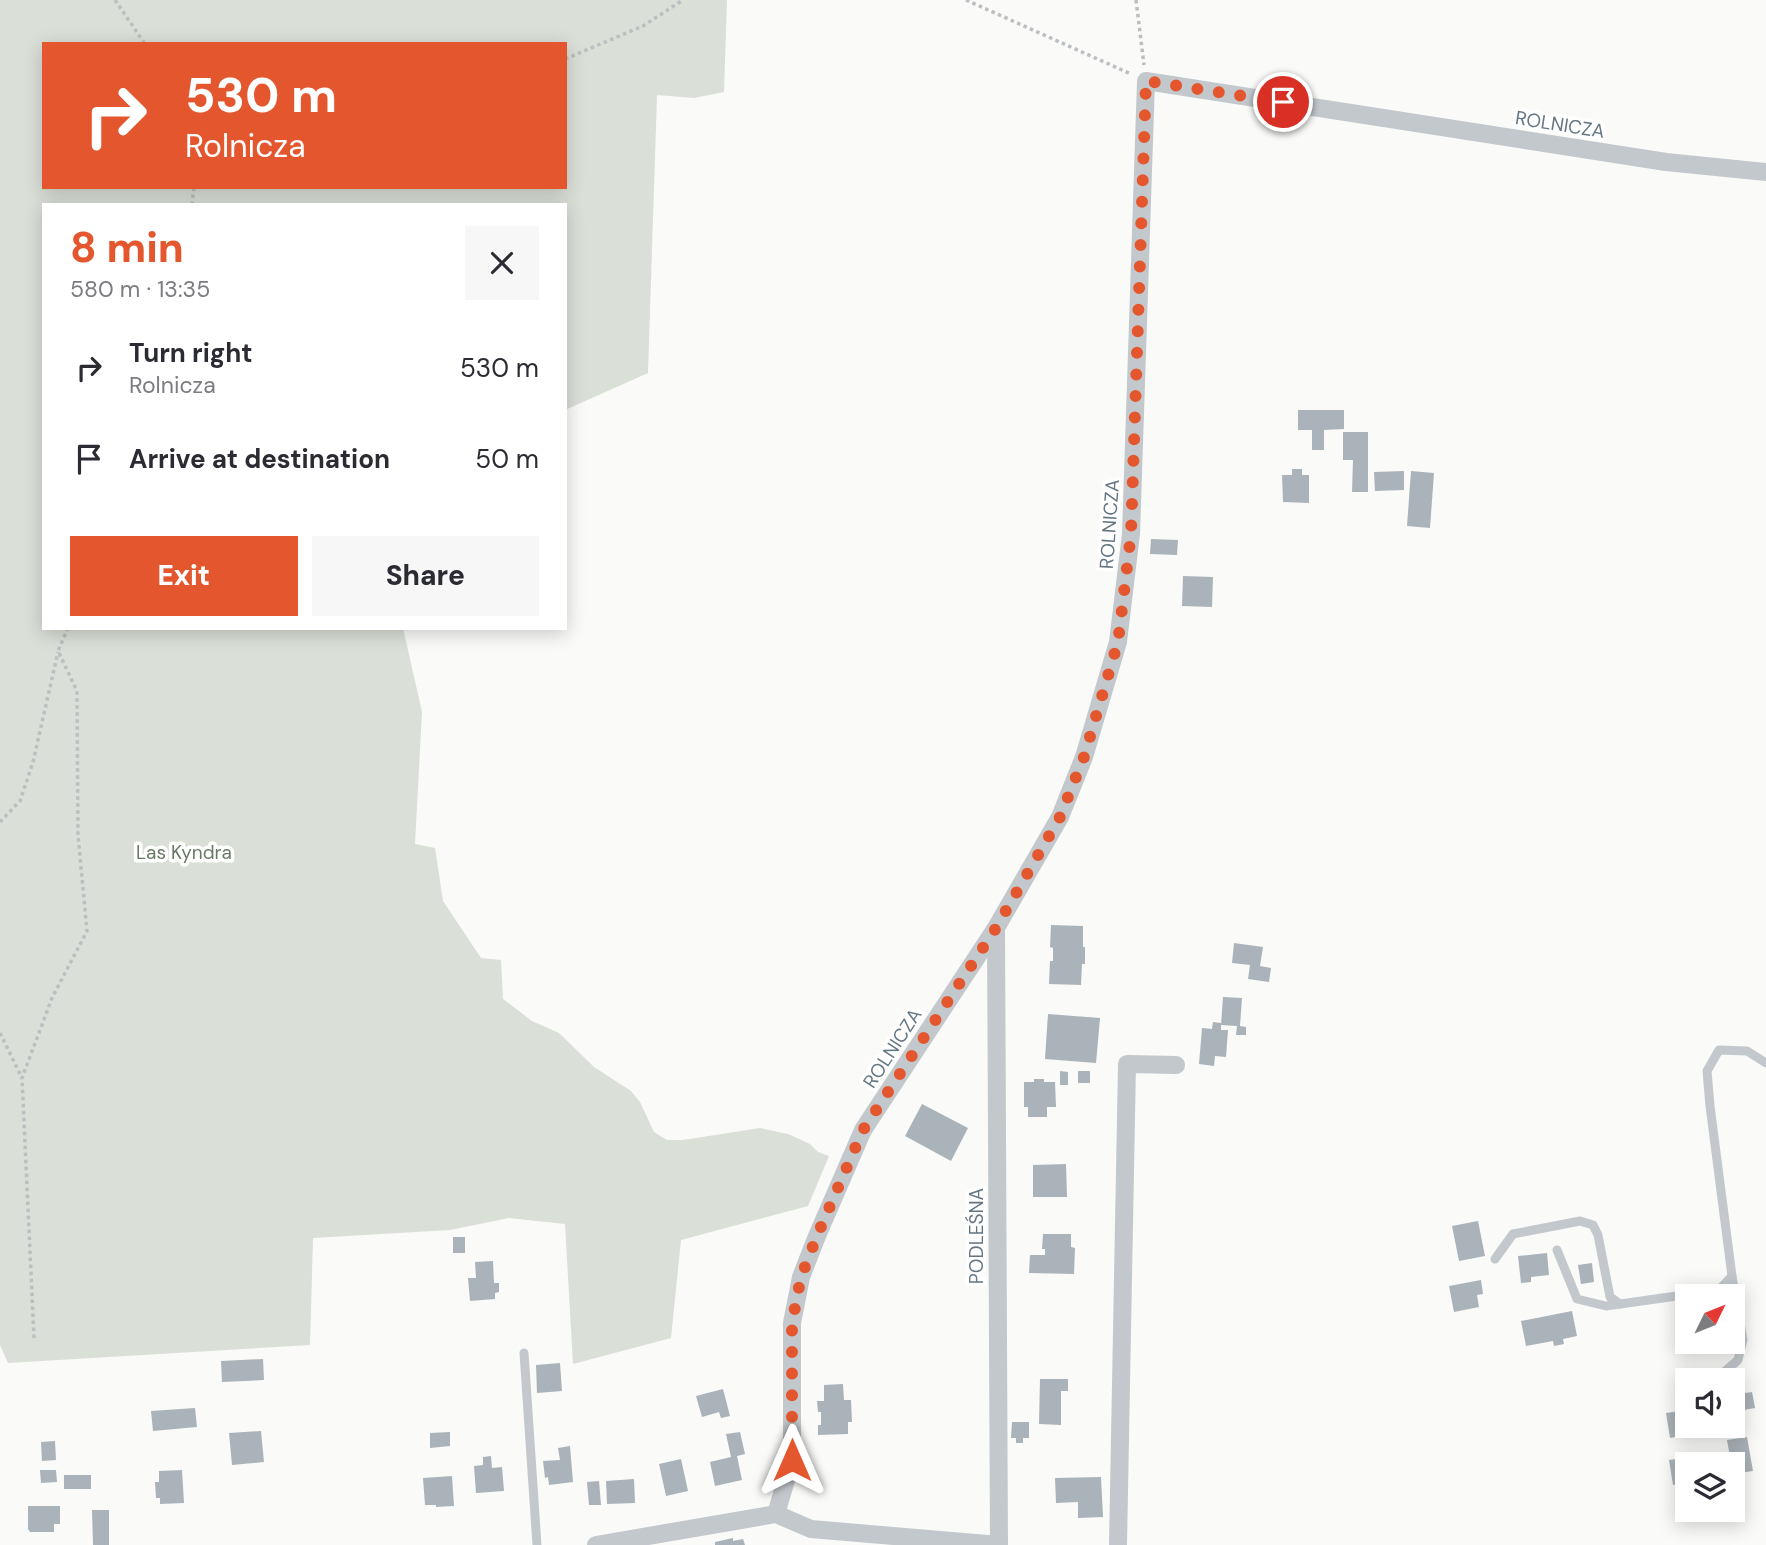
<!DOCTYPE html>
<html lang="en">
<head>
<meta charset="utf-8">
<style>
	:root { --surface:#fff; --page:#f7f7f7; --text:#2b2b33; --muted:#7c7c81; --accent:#e4572e }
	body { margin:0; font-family:"DM Sans",sans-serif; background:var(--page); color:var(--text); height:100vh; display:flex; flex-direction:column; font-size:26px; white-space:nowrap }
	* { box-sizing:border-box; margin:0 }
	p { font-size:23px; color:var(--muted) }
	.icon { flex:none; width:38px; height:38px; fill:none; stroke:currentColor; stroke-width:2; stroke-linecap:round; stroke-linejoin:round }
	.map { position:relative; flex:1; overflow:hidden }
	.drawer { position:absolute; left:42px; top:203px; width:525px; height:427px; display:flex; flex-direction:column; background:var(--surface); border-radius:0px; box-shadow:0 4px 18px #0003 }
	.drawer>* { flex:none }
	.top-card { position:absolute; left:42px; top:42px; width:525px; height:147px; border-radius:0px; box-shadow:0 4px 18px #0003; background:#e4572e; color:#fff; overflow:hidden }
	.needle { width:46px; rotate:47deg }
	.controls { position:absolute; left:1675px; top:1284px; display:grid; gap:14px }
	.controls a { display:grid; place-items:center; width:70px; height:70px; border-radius:0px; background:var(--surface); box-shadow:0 4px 18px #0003; font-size:35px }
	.pin { position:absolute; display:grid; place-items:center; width:60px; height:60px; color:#fff; margin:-30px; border:4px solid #fff; border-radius:50%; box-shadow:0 2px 7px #0007 }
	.me { position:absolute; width:77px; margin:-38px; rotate:0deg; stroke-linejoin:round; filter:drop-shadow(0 0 5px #0008) }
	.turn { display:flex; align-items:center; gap:24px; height:147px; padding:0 28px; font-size:32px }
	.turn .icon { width:91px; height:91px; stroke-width:2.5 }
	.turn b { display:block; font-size:49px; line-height:60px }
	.round { display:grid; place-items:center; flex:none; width:74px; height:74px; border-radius:0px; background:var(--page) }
	.head { display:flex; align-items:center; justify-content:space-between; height:119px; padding:0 28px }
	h1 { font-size:42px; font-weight:800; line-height:52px; color:var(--accent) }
	.action { display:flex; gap:14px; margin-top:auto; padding:14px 28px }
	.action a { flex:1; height:80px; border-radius:0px; background:var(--accent); color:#fff; font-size:28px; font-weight:800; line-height:80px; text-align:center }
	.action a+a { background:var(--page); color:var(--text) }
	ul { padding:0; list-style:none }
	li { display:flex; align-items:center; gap:21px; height:91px; padding:0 28px }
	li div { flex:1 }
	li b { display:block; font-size:26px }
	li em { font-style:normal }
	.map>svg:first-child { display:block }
</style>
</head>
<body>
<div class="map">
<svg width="1766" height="1545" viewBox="0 0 1766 1545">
	<rect width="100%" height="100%" fill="#fafaf8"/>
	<path fill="#dadfd7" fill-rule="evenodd" d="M0 0H727L724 92 694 98 657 95 648 373 565 410V205H44V628H403L422 712 415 844 435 848 443 901 481 958 501 960 503 999 532 1021 559 1033 594 1067 631 1091 640 1102 654 1132 667 1140H683L760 1128 788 1134 810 1144 818 1152 829 1156 808 1206 681 1240 671 1338 573 1364 565 1224 509 1218 450 1230 313 1238 310 1345 8 1363 0 1345ZM44 44H565V187H44Z"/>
	<g fill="#aab3b9">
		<polygon points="1298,410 1344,410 1344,429 1324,430 1324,450 1312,450 1312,430 1298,430"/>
		<polygon points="1343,432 1368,432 1368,492 1352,492 1353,460 1343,460"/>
		<polygon points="1292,469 1302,469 1302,475 1309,475 1309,503 1283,502 1282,475 1292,475"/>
		<polygon points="1404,471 1404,490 1375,491 1374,472"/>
		<polygon points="1411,471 1434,473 1430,528 1407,526"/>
		<polygon points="1151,539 1178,540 1177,555 1150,554"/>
		<polygon points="1183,576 1213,577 1212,607 1182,606"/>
		<polygon points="1051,925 1083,926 1083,947 1085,947 1085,964 1082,964 1081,985 1049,984 1050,961 1053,961 1053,948 1050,947"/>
		<polygon points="1234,943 1263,947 1260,966 1271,968 1269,982 1248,979 1250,965 1232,963"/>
		<polygon points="1223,997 1242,998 1240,1026 1246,1027 1246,1035 1236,1035 1237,1026 1221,1025"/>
		<polygon points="1048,1014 1100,1018 1096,1063 1045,1059"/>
		<polygon points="1213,1022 1221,1023 1221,1030 1228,1030 1226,1057 1215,1056 1214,1066 1199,1064 1202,1028 1212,1029"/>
		<polygon points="1060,1071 1068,1072 1068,1085 1060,1085"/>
		<rect x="1078" y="1071" width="12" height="12"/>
		<polygon points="1034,1079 1044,1079 1044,1082 1055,1082 1056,1107 1047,1107 1047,1117 1028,1117 1028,1107 1024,1107 1024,1082 1034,1082"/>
		<polygon points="922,1104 968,1128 951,1161 905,1136"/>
		<polygon points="1066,1164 1067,1197 1033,1197 1033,1165"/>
		<polygon points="1478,1221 1485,1256 1459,1261 1452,1226"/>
		<polygon points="1043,1234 1071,1234 1071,1247 1075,1248 1074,1274 1029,1273 1030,1255 1045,1255 1045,1249 1042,1249"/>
		<rect x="453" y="1237" width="12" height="16"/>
		<polygon points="1547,1253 1549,1275 1531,1277 1531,1282 1521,1283 1518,1256"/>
		<polygon points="493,1261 494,1283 499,1283 499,1292 495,1293 495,1299 470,1301 468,1278 476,1278 475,1262"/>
		<polygon points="1592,1263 1594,1282 1581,1284 1578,1265"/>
		<polygon points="1481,1280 1483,1294 1477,1295 1479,1307 1454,1312 1449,1286"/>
		<polygon points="1572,1311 1577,1336 1563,1339 1564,1344 1554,1346 1553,1341 1526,1346 1521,1321"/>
		<polygon points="263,1359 264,1380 222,1382 221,1361"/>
		<polygon points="560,1363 562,1391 537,1393 536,1365"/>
		<polygon points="1040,1379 1068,1379 1068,1391 1061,1391 1061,1425 1039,1424"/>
		<polygon points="843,1384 844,1400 851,1400 852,1422 848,1422 848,1434 818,1435 818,1425 821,1425 821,1412 818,1412 817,1401 824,1401 824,1385"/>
		<polygon points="723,1389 730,1416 721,1418 719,1412 702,1417 696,1396"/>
		<polygon points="1752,1392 1755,1408 1732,1412 1732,1395"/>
		<polygon points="195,1408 197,1427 153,1431 151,1411"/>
		<polygon points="1687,1410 1687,1426 1691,1426 1692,1434 1670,1438 1666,1413"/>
		<polygon points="1012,1422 1029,1422 1029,1438 1023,1438 1023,1443 1016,1443 1016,1438 1011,1438"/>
		<polygon points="261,1431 264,1462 232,1465 229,1433"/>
		<polygon points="450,1432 450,1446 430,1448 430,1433"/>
		<polygon points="740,1432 745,1454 737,1456 742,1480 715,1486 710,1462 731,1457 726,1434"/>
		<polygon points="1747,1437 1753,1471 1733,1474 1727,1440"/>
		<polygon points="55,1441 56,1460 42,1461 41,1442"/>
		<polygon points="570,1446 573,1482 549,1485 548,1477 545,1478 543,1461 560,1460 558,1448"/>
		<polygon points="1709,1454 1711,1465 1687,1465 1687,1483 1673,1485 1669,1460"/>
		<polygon points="491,1456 492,1468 502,1467 504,1491 476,1493 474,1466 483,1465 483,1457"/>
		<polygon points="681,1459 688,1491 666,1496 659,1464"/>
		<polygon points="40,1470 56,1470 57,1482 41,1483"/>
		<polygon points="182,1470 184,1503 160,1504 160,1498 156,1498 155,1482 159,1482 159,1471"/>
		<rect x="64" y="1475" width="27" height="14"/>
		<polygon points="452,1476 454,1506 436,1507 436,1505 425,1505 423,1478"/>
		<polygon points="1101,1477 1103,1517 1078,1518 1078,1502 1056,1503 1055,1478"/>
		<polygon points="634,1479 635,1503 607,1504 606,1481"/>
		<polygon points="599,1481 601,1505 589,1505 587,1482"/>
		<polygon points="28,1506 60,1506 60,1524 54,1524 54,1532 30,1532 28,1529"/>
		<polygon points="92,1510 109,1510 109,1545 93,1545"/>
		<polygon points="733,1538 733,1541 743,1539 745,1545 715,1545 715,1542"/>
	</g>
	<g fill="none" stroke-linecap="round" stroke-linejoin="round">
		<g stroke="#bbbfc2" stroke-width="3.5" stroke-dasharray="3.5 3.5" stroke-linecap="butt">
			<polyline points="115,0 145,44"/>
			<polyline points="966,0 1131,74"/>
			<polyline points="1136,0 1144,65"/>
			<polyline points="565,59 643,26 683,0"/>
			<polyline points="192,205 194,187"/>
			<polyline points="0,822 20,801 33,762 58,652"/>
			<polyline points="0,1033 22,1078"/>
			<polyline points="34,1338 22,1078 52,998 87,931 78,835 77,691 58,651 68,628"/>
		</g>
		<g stroke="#c3c8cc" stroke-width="9">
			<polyline points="1557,1250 1577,1299 1606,1306 1719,1290 1732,1276 1710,1106 1707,1071 1719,1050 1747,1051 1766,1063"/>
			<polyline points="1495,1259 1513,1234 1580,1221 1593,1225 1598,1235 1610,1297 1620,1304"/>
			<polyline points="524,1353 537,1545"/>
			<polyline points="1714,1381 1738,1360 1743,1340 1732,1276"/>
			<polyline points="1703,1426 1703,1428"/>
		</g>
		<g stroke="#c3c8cc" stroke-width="18">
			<polyline points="996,928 999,1545"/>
			<polyline points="776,1514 792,1460 792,1323 801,1277 817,1236 863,1130 996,928 1060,817 1084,757 1118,642 1131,534 1146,81 1666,162 1766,172"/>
			<polyline points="596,1545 776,1514 811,1529 999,1545"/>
			<polyline points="1118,1545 1127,1064 1176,1065"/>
		</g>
	</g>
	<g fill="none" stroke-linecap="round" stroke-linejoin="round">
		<polyline stroke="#e4572e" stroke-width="12" stroke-dasharray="0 21.6" points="792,1460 792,1323 801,1277 817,1236 863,1130 996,928 1060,817 1084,757 1118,642 1131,534 1146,81 1283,102"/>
	</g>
	<g text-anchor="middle" stroke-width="7" stroke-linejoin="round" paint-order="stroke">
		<g font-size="19" fill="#657683" stroke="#fff">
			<text transform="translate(1560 124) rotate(9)" y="7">ROLNICZA</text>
			<text transform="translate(1109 524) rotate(-86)" y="7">ROLNICZA</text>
			<text transform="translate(892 1048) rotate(-57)" y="7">ROLNICZA</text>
			<text transform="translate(976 1236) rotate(-90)" y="7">PODLEŚNA</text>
		</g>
		<g font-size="19" fill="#687a64" stroke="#fff">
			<text x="184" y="859">Las Kyndra</text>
		</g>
	</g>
</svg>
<div class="controls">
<a><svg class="needle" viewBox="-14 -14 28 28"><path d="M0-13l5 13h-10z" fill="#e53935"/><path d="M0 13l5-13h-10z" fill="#7c7c81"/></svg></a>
<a><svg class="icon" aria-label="sound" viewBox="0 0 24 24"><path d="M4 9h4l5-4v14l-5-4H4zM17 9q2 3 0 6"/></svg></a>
<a><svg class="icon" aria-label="layers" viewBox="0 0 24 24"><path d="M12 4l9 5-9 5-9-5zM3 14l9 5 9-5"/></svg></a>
</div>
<div class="pin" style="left:1283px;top:102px;background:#d93025"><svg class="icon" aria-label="arrive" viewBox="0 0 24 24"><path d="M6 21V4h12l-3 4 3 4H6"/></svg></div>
<svg class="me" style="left:792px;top:1460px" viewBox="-20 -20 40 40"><path d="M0-17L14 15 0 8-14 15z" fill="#e4572e" stroke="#fff" stroke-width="4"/></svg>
<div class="top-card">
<div class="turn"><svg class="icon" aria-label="right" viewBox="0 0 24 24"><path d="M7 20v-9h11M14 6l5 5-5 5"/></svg><div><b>530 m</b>Rolnicza</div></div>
</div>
<section class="drawer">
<div class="head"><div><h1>8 min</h1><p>580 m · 13:35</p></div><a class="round"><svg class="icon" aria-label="close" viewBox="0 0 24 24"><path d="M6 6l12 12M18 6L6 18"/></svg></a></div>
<ul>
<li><svg class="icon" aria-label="right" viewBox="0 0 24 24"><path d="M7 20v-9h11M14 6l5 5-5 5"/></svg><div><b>Turn right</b><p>Rolnicza</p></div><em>530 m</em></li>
<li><svg class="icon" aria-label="arrive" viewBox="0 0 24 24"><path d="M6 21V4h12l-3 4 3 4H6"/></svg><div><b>Arrive at destination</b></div><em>50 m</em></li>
</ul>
<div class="action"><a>Exit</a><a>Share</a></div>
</section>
</div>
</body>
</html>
